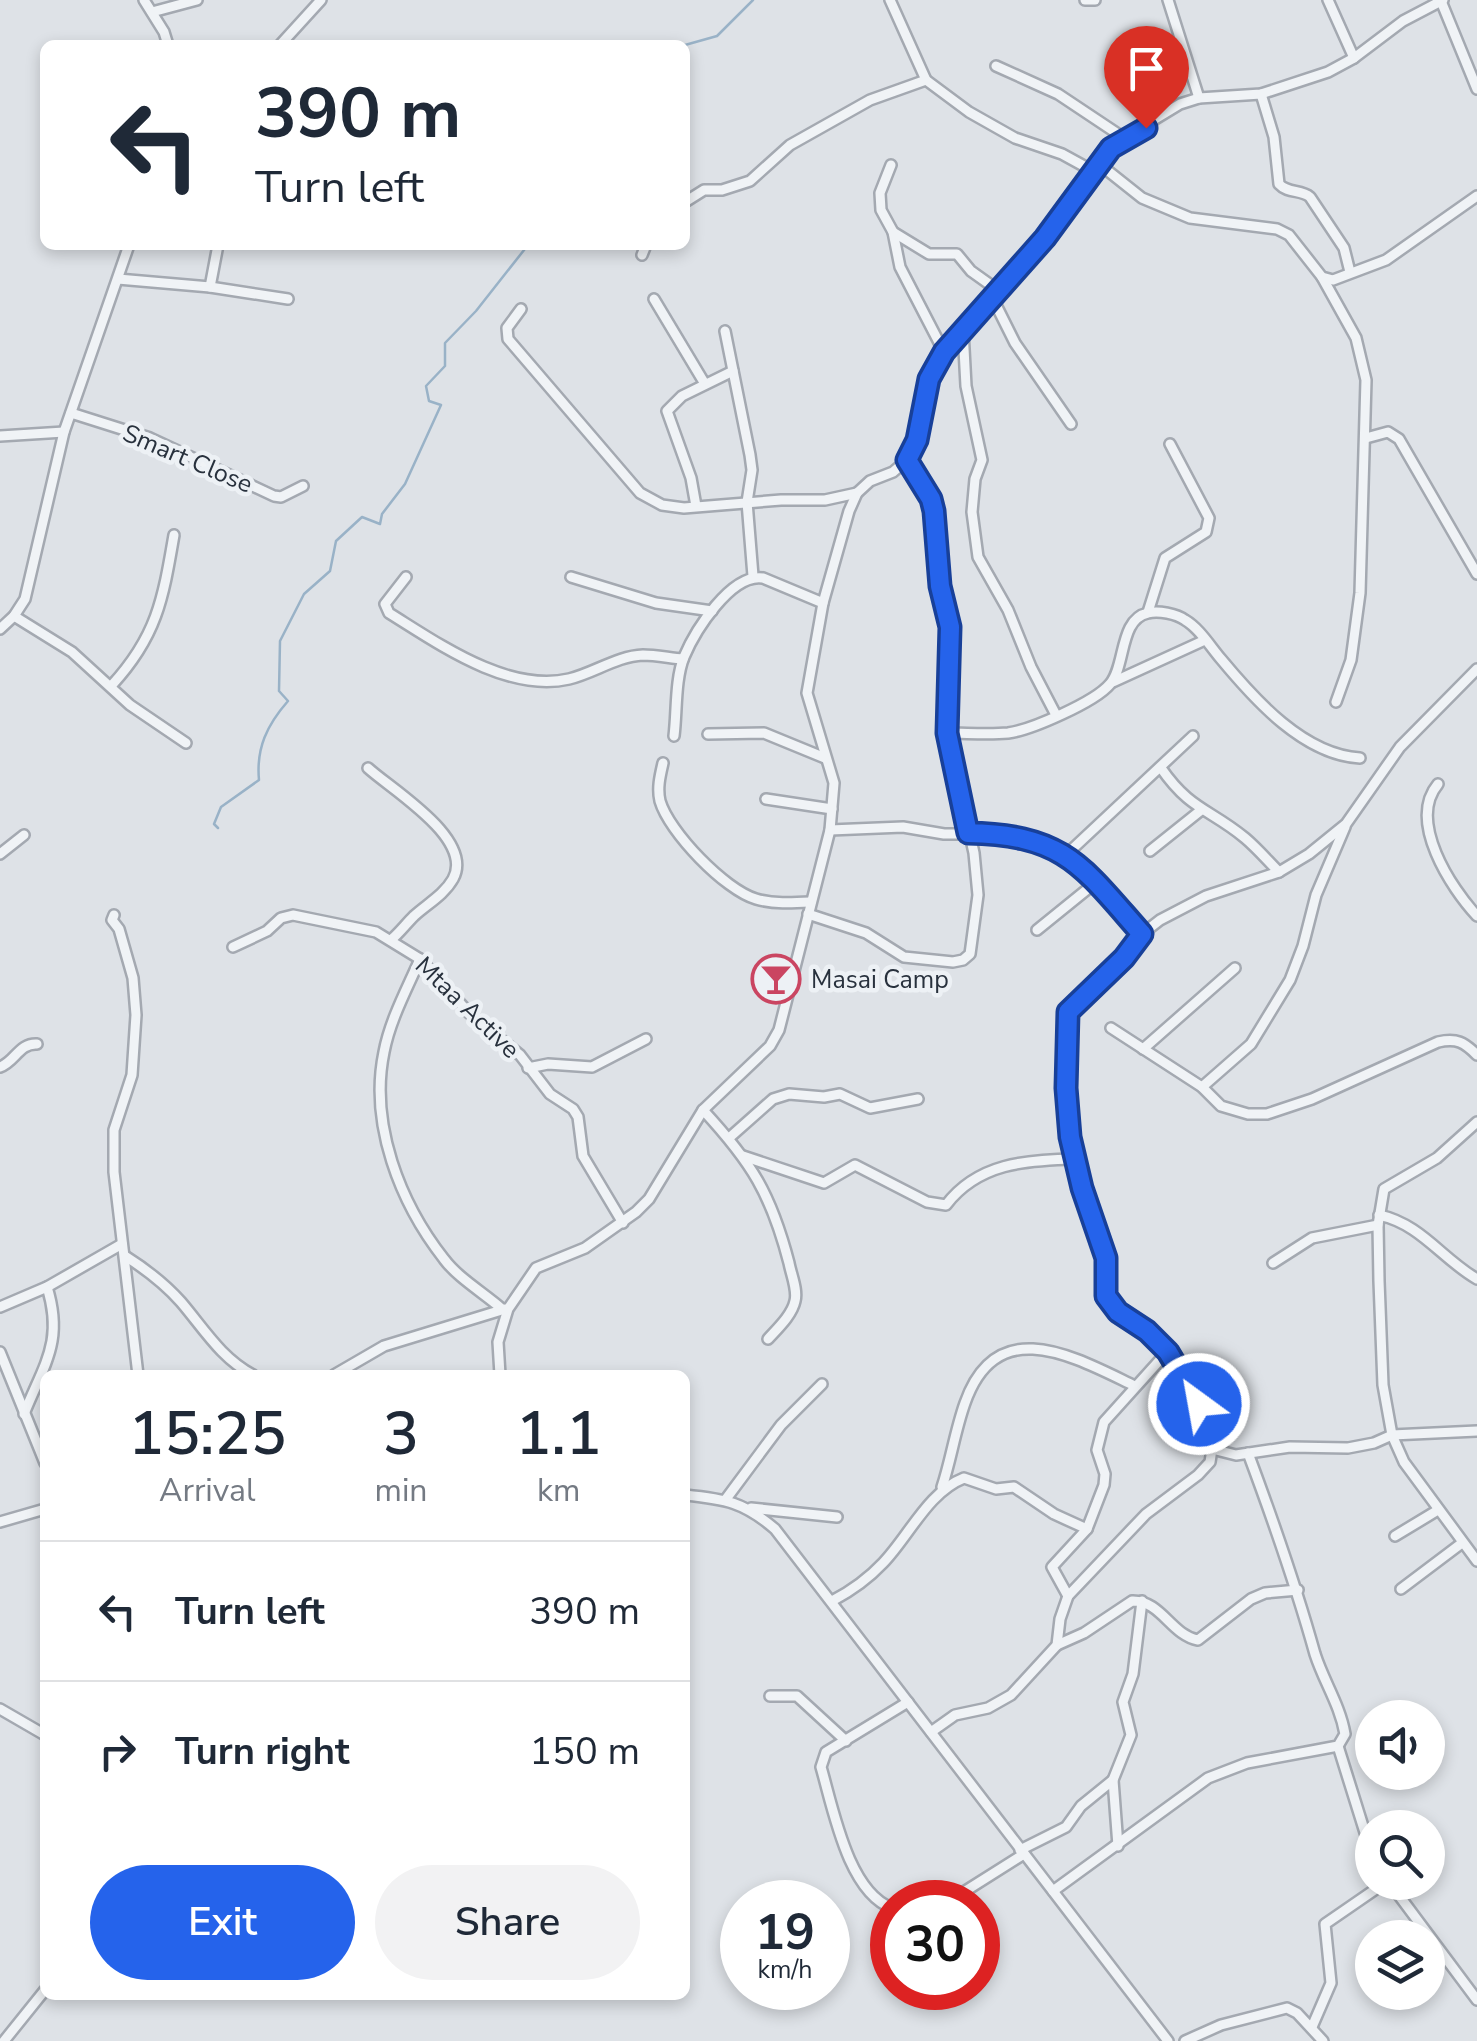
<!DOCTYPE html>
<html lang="en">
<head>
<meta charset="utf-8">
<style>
	:root { --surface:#fff; --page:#f2f2f3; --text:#1f2937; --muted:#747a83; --line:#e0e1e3; --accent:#2563eb }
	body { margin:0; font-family:"Nunito Sans",sans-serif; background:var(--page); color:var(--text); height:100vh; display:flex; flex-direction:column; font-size:38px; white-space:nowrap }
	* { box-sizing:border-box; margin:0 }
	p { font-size:32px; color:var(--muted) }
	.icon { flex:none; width:55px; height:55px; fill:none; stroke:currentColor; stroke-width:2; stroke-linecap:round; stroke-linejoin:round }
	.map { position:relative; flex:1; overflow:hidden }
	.details { position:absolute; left:40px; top:1370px; width:650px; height:630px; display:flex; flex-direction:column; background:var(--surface); border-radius:15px; box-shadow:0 5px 15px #0003 }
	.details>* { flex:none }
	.guide { position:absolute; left:40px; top:40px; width:650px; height:210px; border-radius:15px; box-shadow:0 5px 15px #0003; background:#fff; color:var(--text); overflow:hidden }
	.fabs { position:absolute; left:1355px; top:1700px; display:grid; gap:20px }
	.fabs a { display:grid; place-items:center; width:90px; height:90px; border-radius:50%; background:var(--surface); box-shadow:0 5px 15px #0003; font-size:50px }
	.speed { position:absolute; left:720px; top:1880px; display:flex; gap:20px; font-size:50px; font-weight:700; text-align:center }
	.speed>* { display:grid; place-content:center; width:130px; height:130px; border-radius:50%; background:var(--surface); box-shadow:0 5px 15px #0003; line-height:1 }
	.speed small { font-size:25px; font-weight:400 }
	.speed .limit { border:15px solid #d22; background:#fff; color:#111 }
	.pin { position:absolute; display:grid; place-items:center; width:85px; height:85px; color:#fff; margin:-102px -42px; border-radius:50% 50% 50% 0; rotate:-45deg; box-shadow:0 0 10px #0007 }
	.pin .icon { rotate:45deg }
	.me { position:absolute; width:110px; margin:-55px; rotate:328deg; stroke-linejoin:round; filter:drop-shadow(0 0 8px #0008) }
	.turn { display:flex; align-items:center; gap:35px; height:210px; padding:0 50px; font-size:45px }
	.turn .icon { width:130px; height:130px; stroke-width:2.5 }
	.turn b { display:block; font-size:70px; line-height:85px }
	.eta { display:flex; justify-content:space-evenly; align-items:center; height:170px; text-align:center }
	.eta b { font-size:60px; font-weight:600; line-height:70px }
	.button { display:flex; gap:20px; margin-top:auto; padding:20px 50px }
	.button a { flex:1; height:115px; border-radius:60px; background:var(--accent); color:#fff; font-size:40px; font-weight:600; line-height:115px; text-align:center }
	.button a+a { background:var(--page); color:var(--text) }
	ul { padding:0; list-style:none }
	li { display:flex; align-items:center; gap:30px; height:140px; padding:0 50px; border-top:2px solid var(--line) }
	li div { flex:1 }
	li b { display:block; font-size:38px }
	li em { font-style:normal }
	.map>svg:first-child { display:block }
</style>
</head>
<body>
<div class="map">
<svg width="1477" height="2041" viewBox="0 0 1477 2041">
	<rect width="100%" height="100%" fill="#dee2e7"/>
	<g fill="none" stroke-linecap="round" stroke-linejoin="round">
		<g stroke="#99b2c7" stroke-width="2.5">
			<polyline points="685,45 717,36 753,0"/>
			<path d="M218 828 214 824 221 807 259 780C256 748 267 725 288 701L279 691 280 641 304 594 330 571 336 541 362 517 380 524 382 514 405 484 441 405 429 401 426 386 445 366V343L476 311 528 245"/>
		</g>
		<g stroke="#a4a9b1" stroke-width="14">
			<g id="street">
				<polyline points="144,0 164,32 168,45"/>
				<polyline points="890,0 926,80 969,112 1015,138 1062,154 1093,171"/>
				<polyline points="1085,0 1095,0"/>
				<polyline points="1168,0 1199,98"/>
				<polyline points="1328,0 1354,58"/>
				<polyline points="1441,1 1477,89"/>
				<polyline points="152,12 197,0"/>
				<polyline points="280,45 321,0"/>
				<polyline points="996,66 1058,94 1124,138"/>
				<path d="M1261 94 1274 137 1279 184C1288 194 1301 189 1310 197L1344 248 1350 272"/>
				<polyline points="1098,163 1142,198 1190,218 1277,229 1289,235 1322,277 1333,280 1386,260 1477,196"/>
				<polyline points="891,165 880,193 881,210 893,232 900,267 944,352"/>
				<polyline points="685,202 704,190 722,190 750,181 790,145 870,100 926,80"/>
				<polyline points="893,232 929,254 957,254 971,271 999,291"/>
				<polyline points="642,255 646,245"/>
				<polyline points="1322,277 1356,338 1366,380 1360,593 1351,660 1336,702"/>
				<polyline points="118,279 210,287 218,245"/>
				<polyline points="210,287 288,299"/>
				<polyline points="992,297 1015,343 1071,424"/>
				<polyline points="654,299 705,384"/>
				<polyline points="521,309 507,328 508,339 640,493 662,505 684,508 781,500 825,500 857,493"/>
				<polyline points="963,330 966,386 982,460 975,479 972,512 978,557 1008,610 1031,667 1056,715"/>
				<polyline points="725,331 750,455 752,470 747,502 753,576"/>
				<polyline points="71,413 150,438 274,496 281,497 303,486"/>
				<polyline points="0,436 64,432"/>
				<polyline points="1366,438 1388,432 1399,439 1477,574"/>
				<polyline points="696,506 691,478 667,411 682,396 733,371"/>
				<path d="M406 577 385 604 389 613C439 644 507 693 569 679 594 673 617 656 643 655 656 655 670 658 683 659"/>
				<polyline points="571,577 656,603 712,611"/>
				<polyline points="1148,612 1165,558 1206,532 1209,518 1170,444"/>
				<polyline points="14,616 72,652 130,705 186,743"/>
				<polyline points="0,629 14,616 25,599 64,432 129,245"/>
				<polyline points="1113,682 1205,640"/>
				<path d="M112 685C157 636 163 599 174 535"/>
				<path d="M947 733C967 733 988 735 1008 733 1031 730 1095 702 1110 684 1126 666 1119 619 1148 613 1158 610 1177 614 1185 620 1199 628 1210 646 1221 659 1255 700 1304 755 1360 758"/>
				<polyline points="708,734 764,733 825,758"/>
				<path d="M674 736C677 712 675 679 684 657 695 631 731 573 763 578L823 603"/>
				<path d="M663 763C660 776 657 788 660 801 669 832 725 890 756 899 773 904 792 903 810 902"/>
				<path d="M368 768C392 790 475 839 453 879 444 895 427 904 414 916 406 924 400 932 392 939"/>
				<path d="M1161 768C1190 810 1210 809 1245 838 1257 848 1268 861 1279 872"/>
				<path d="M1438 784C1407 821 1451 888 1477 916"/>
				<polyline points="766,799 832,809"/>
				<polyline points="830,830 903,827 944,834 1001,834 1045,843 1067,854 1142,934"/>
				<polyline points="1150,851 1200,811"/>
				<polyline points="0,854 24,835"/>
				<polyline points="1067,854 1193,736"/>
				<polyline points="808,914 866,933 904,957 953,962 963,960 970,954 978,895 974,853 947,733 948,615 940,586 931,499 907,460"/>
				<polyline points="114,915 112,920 119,929 133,978 136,1015 132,1075 114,1130 114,1172 138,1375"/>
				<polyline points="1037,930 1095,883"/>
				<polyline points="233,947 267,931 281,918 293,915 376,932 420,959 469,1013 520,1055 550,1094 573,1109 578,1117 583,1156 623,1223"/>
				<path d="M420 959C407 989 390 1020 384 1052 369 1124 400 1203 444 1259 458 1278 484 1293 502 1309"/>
				<path d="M1111 1028 1202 1087 1221 1106 1248 1114H1267L1312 1099 1438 1042C1457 1038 1464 1042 1477 1055"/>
				<polyline points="1143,1049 1235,968"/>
				<path d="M0 1067C15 1062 19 1043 37 1044"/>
				<polyline points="528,1068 548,1064 592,1067 646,1039"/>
				<polyline points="1202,1087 1251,1044 1290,980 1303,946 1316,895 1345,827"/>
				<path d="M703 1110C752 1163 771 1194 789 1263 791 1274 798 1290 795 1301 792 1315 778 1328 768 1339"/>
				<polyline points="1477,1122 1437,1158 1384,1189 1378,1225 1379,1281 1383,1385 1392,1435 1404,1462 1477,1561"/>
				<polyline points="729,1138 773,1099 789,1094 824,1097 840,1094 870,1108 918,1099"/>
				<path d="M743 1156 824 1183 855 1165 927 1202 946 1205C978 1163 1026 1160 1075 1159"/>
				<path d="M1379 1215C1421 1224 1442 1259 1477 1279"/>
				<path d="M125 1256C144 1268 165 1284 181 1302 204 1329 221 1358 253 1375"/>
				<polyline points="1273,1263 1312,1238 1378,1225"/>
				<polyline points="0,1307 47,1287 122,1244"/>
				<polyline points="0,1352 45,1463"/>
				<polyline points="334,1375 384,1346 505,1309"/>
				<polyline points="500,1375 498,1342 508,1309 536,1268 585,1248 636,1212 649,1199 703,1110 770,1046 779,1030 830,830 834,783 807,693 823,603 849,511 857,493 870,481 893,472 907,460 917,440 924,396 935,366 1045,238 1098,163 1124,138 1180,104 1199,98 1261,94 1328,72 1354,58 1403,21 1443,0"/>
				<path d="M24 1414C44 1364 64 1342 47 1287"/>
				<polyline points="1212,1449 1236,1455 1290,1447 1348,1448 1374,1443 1392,1435 1477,1431"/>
				<path d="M942 1487C951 1460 955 1431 965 1403 997 1312 1074 1357 1135 1386"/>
				<path d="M685 1495C725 1499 744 1502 775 1529L1168 2041"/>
				<polyline points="726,1499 781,1425 822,1384"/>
				<polyline points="751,1508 837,1517"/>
				<polyline points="0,1522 45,1509"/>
				<polyline points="1395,1536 1438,1510"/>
				<polyline points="1401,1589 1462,1543"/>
				<polyline points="1068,1596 1052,1567 1087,1529 1104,1485 1105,1474 1097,1450 1104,1422 1168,1351"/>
				<path d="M832 1601C851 1591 868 1579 883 1563 909 1536 928 1492 964 1478L996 1489 1014 1487 1054 1514 1087 1529"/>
				<path d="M1057 1645 1084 1633 1132 1601C1161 1600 1171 1635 1198 1640L1251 1599 1265 1593 1298 1590"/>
				<polyline points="770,1696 797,1696 846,1741"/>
				<polyline points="0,1709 45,1735"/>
				<polyline points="931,1732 955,1715 988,1708 1011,1695 1057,1645 1060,1619 1068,1596 1146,1514 1198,1475 1210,1462 1212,1449 1205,1412 1168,1351 1147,1331 1118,1312 1106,1296 1106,1258 1082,1188 1070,1137 1066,1088 1069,1012 1124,958 1142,934 1160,920 1206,896 1279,872 1309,854 1346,824 1400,747 1477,669"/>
				<polyline points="1338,1746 1372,1855"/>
				<polyline points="1118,1846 1113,1780 1131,1735 1123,1702 1133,1674 1142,1601"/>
				<polyline points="1020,1850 1066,1827 1081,1806 1113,1780"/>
				<polyline points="1389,1882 1477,2000"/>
				<path d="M1053 1891 1208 1778 1247 1763 1338 1746 1345 1734C1340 1705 1324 1682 1315 1654 1296 1586 1273 1520 1248 1453"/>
				<polyline points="932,1902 959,1895 1024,1854"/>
				<path d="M892 1908C848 1892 833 1808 821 1767L826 1752 908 1702"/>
				<polyline points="1312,2027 1331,1983 1325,1924 1386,1882"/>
				<polyline points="4,2041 45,1990"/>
				<polyline points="1185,2041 1221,2025 1287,2008 1297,2013 1323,2041"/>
			</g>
		</g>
		<use href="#street" stroke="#f0f3f6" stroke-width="9"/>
	</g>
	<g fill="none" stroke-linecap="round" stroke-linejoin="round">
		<g stroke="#184099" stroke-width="25">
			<path id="route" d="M1146 128 1111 148 1045 238 944 352 929 379 917 440 907 460 931 499 934 511 940 586 950 627 947 733 968 833C1065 835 1082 866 1142 934L1124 958 1068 1012 1066 1088 1070 1137 1082 1188 1106 1258V1296L1118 1312 1147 1331 1168 1352 1199 1404"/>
		</g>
		<use href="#route" stroke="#2563eb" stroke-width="18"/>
	</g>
	<defs>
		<g id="bar-ring" transform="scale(2.5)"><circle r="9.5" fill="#edf1f5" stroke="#ca4561" stroke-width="1.5"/><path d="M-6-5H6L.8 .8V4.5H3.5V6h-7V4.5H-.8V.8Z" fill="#ca4561"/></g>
	</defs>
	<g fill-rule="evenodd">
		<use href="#bar-ring" x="776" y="979"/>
	</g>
	<g text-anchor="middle" stroke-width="9" stroke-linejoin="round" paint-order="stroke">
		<g font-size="25" fill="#28313d" stroke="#edf1f5">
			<text transform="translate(188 458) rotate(23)" y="9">Smart Close</text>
			<text transform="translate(468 1007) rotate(44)" y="9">Mtaa Active</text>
		</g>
		<g font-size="25" fill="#28313d" stroke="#edf1f5" text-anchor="start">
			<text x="811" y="988">Masai Camp</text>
		</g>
	</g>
</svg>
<div class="fabs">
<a><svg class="icon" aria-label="sound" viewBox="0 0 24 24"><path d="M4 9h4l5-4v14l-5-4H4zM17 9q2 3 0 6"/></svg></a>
<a><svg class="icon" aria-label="search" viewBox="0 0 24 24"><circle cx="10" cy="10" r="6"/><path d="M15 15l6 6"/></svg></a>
<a><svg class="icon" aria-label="layers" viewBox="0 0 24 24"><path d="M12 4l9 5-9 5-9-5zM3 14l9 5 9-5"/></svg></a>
</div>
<div class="speed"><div>19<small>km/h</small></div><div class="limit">30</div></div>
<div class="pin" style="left:1146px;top:128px;background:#d93025"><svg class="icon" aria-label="arrive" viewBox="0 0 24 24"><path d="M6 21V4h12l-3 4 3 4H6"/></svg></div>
<svg class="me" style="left:1199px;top:1404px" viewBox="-20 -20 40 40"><circle r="17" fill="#2563eb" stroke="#fff" stroke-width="3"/><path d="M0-11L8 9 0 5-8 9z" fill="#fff"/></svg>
<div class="guide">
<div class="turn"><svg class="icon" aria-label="left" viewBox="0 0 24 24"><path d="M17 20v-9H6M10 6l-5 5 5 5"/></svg><div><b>390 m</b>Turn left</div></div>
</div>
<section class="details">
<div class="eta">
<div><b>15:25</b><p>Arrival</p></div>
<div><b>3</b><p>min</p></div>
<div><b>1.1</b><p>km</p></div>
</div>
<ul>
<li><svg class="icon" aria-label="left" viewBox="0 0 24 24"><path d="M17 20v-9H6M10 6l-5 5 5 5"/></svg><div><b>Turn left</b></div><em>390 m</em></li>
<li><svg class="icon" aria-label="right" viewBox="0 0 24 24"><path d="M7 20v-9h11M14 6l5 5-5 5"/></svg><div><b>Turn right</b></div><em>150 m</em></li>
</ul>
<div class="button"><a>Exit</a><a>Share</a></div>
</section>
</div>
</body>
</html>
